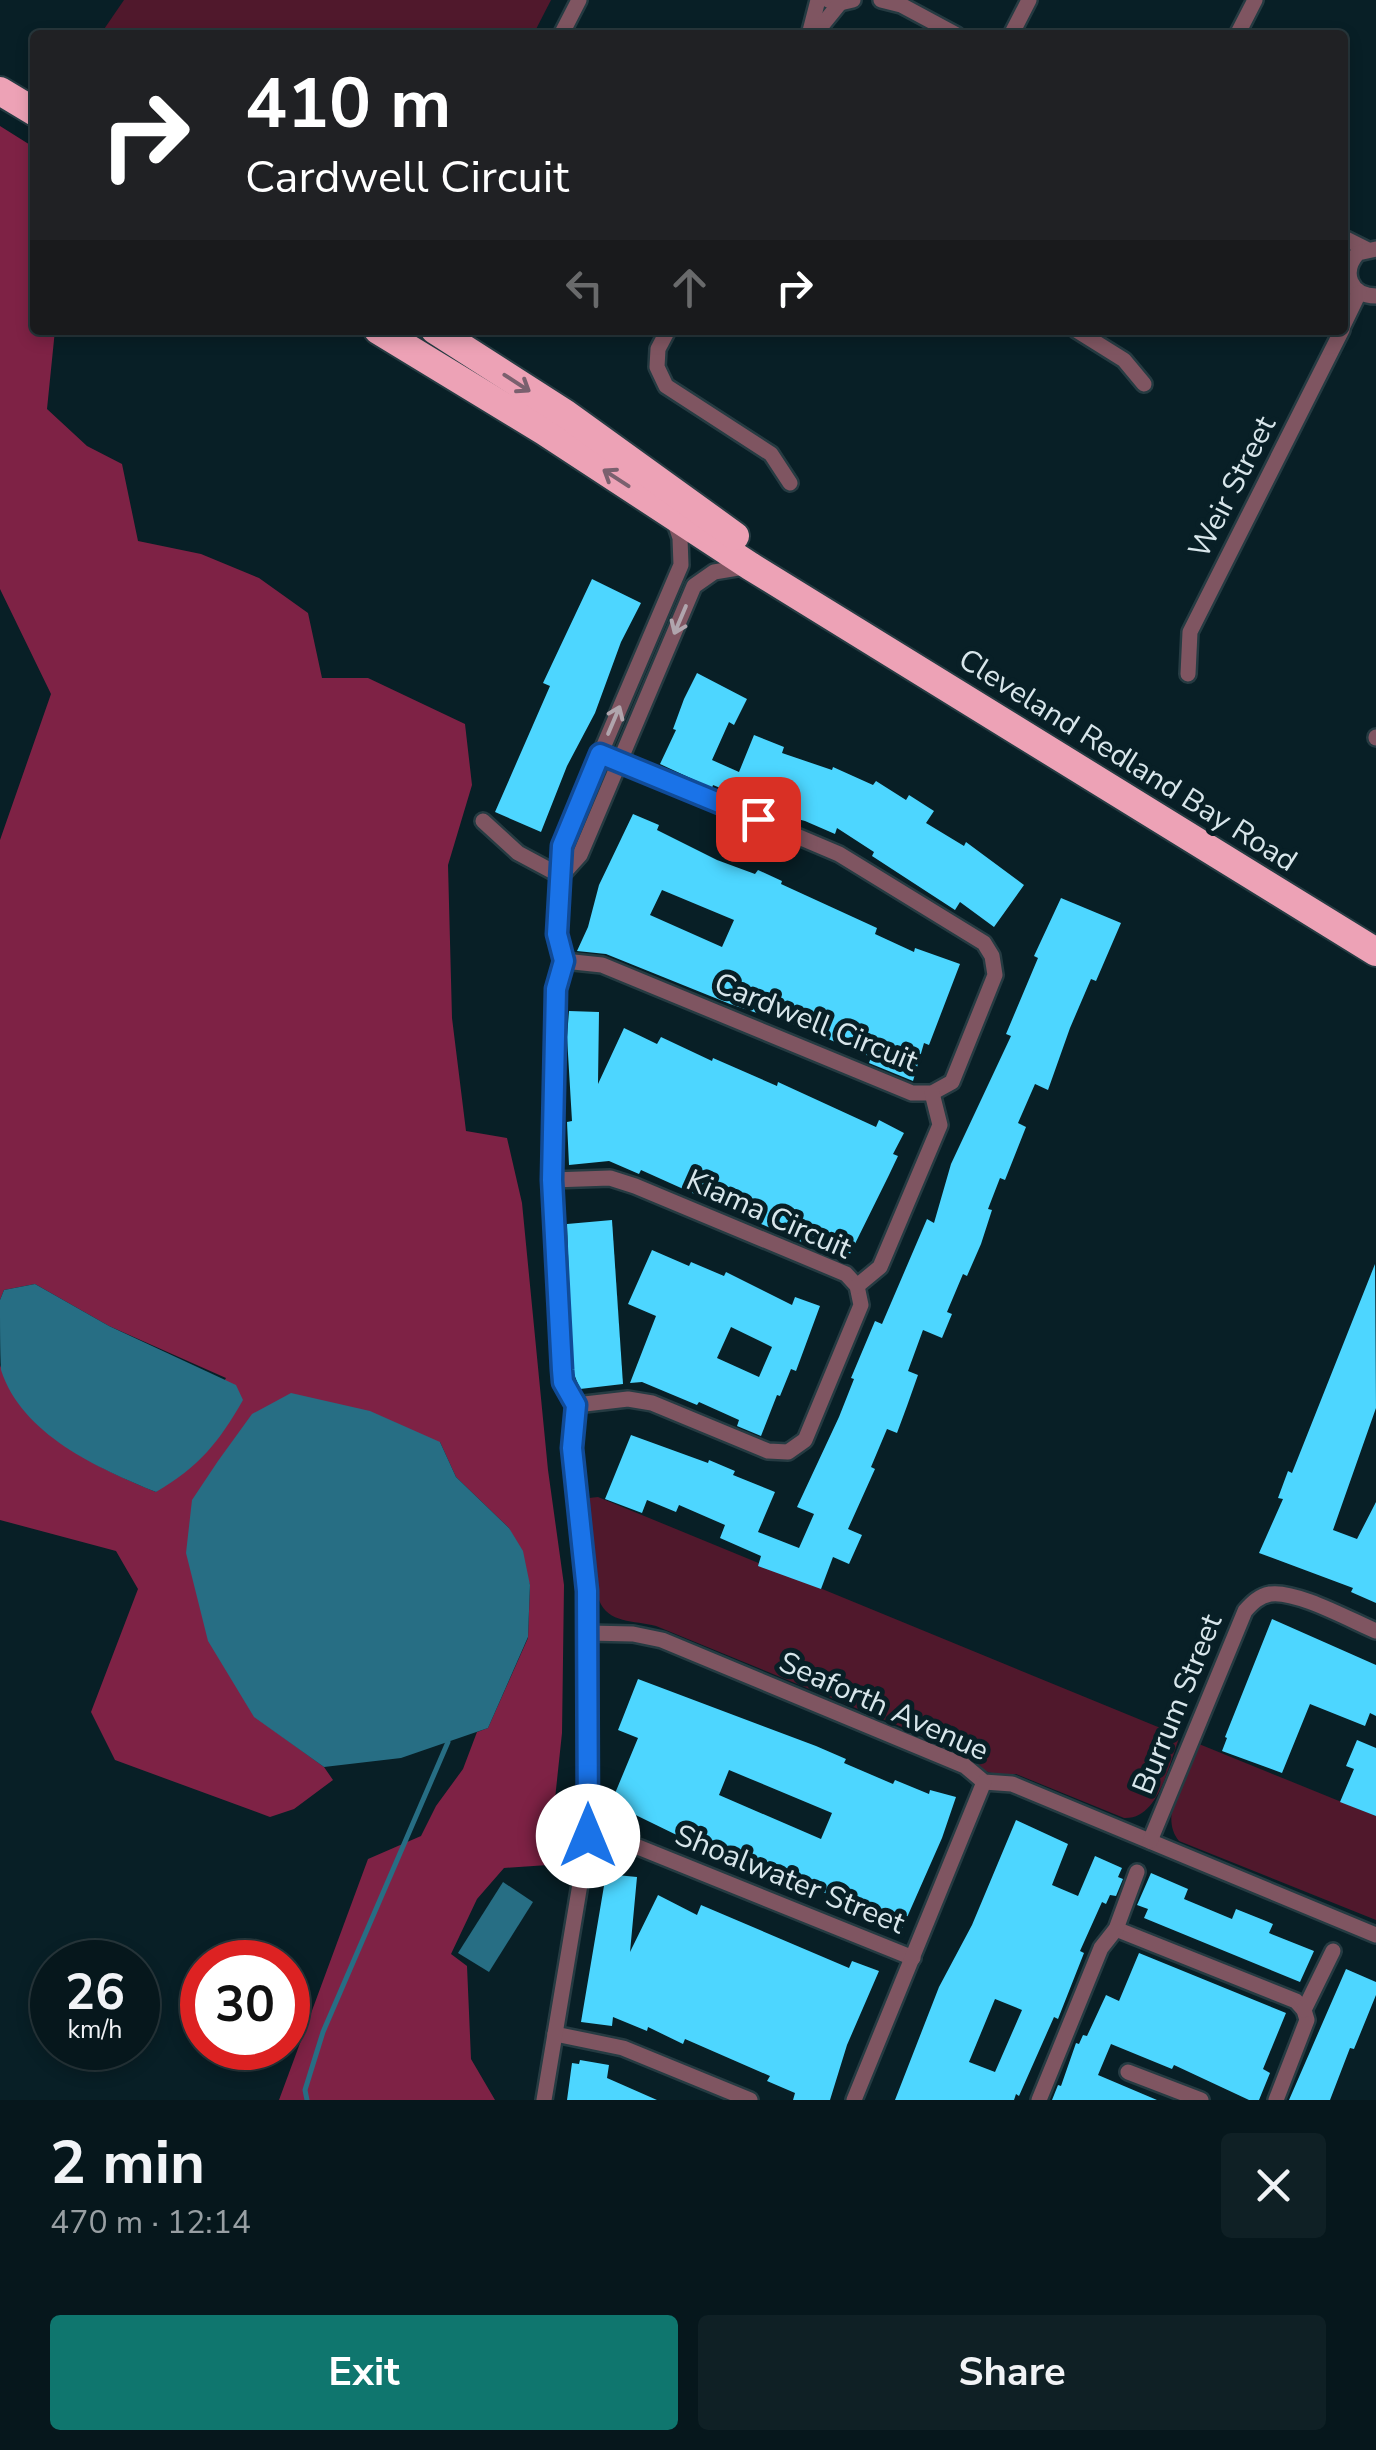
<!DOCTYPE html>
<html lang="en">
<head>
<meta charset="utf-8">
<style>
	:root { --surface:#06171c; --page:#0f2025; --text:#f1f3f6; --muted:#989fa3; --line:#27363b; --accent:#0f766e }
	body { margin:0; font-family:"Nunito Sans",sans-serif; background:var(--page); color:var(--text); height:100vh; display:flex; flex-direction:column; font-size:38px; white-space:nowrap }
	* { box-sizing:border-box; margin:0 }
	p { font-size:32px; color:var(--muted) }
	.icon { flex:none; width:55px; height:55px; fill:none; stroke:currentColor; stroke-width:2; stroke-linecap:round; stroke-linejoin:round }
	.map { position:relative; height:2100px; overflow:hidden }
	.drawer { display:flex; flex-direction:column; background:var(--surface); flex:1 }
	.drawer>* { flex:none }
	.guide { position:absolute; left:30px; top:30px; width:1318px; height:305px; border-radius:10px; box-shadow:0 5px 15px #0003,0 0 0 2px var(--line); background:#202124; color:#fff; overflow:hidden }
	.speed { position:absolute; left:30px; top:1940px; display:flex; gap:20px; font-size:50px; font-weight:700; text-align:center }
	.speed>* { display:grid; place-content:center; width:130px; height:130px; border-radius:50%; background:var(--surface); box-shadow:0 5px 15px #0003,0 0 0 2px var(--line); line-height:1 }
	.speed small { font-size:25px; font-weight:400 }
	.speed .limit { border:15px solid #d22; background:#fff; color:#111 }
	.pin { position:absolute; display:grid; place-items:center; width:85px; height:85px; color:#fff; margin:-42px; border-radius:20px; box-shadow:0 5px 15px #0006 }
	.me { position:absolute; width:110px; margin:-55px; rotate:0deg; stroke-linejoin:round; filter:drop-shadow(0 0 8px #0008) }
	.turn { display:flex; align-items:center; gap:35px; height:210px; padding:0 50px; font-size:45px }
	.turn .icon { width:130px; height:130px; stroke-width:2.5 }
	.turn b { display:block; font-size:70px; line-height:85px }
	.lanes { display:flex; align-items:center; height:95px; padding:0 50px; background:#0003; justify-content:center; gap:50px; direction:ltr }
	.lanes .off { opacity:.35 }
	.round { display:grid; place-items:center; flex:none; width:105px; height:105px; border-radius:10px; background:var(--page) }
	.headline { display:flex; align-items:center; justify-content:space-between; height:170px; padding:0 50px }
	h1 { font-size:60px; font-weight:700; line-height:75px }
	.action { display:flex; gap:20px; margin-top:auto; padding:20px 50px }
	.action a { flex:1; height:115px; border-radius:10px; background:var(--accent); color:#fff; font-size:40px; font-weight:700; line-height:115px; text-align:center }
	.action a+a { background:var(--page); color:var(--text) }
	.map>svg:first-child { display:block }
</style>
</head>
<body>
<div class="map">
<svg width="1376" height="2100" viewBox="0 0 1376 2100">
	<rect width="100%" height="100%" fill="#081f26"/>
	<g fill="#50182c">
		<polygon points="124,0 551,0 533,35 100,35"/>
		<path d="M598 1497 1180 1736C1169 1763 1159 1820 1124 1818L1016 1774H995L985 1771 970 1755 656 1626C634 1620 608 1624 599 1600L589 1498Z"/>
		<path d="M1199 1744 1376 1816V1920L1179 1841C1157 1815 1188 1771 1199 1744Z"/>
	</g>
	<path fill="#7e2245" d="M0 126 35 148V330H55L47 409 87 446 122 464 138 541 201 554 259 578 308 613 322 678H368L465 724 472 785 448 865 452 1018 466 1131 507 1138 522 1203 548 1470 564 1585 562 1733 548 1865 504 1868 477 1899 451 1954 467 1966 471 2059 495 2100H279L368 1859 421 1836 436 1806 463 1769 477 1732 488 1728 528 1638 530 1585 509 1528 456 1477 440 1442 254 1716 324 1767 333 1780 294 1809 270 1817 115 1760 91 1712 138 1589 116 1551 0 1520V1365C23 1433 94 1466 156 1492L226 1378 109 1326 35 1284 4 1290 0 1300V840L51 694 0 589Z"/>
	<g fill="#276e84">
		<path d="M35 1284 109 1326 236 1385 243 1400C219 1442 199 1467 156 1492 98 1468 22 1435 1 1370 0 1350 0 1320 0 1300L4 1290Z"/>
		<polygon points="291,1393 370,1411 440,1442 456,1477 509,1528 523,1551 530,1585 528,1637 488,1728 401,1758 324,1767 254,1717 208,1641 186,1553 192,1500 218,1461 252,1414"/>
		<polygon points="503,1882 533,1902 489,1972 458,1953"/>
	</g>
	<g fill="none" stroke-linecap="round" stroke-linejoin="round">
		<polyline stroke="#276e84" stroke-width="5" points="307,2100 305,2090 323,2032 448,1742"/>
	</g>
	<g fill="#4dd6ff" fill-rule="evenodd">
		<polygon points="592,579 641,603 621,642 595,713 567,766 541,832 495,812 550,686 543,683"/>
		<polygon points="697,673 747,699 734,725 729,722 712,760 739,772 754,735 784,747 782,753 832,770 833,767 873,785 876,781 906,800 909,795 934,811 926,823 964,846 966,842 1024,885 994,927 960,902 955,910 872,856 874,852 837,828 835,834 805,821 771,812 772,809 713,785 712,788 660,764 676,730 673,729 684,699"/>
		<path d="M633 814 659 825 657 830 717 860 755 874 758 870 782 881 781 884 877 928 875 934 914 952 915 948 960 964 929 1045 924 1043 913 1081 869 1063 871 1057 764 1012 763 1015 730 1004 606 954 577 951 588 927 599 885ZM662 890 734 920 722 947 650 915Z"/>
		<polygon points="1061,898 1121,923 1096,981 1091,979 1070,1028 1048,1090 1035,1084 1018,1123 1026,1127 1005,1180 1000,1178 988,1209 992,1210 981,1244 967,1276 963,1274 947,1312 952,1314 942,1338 923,1330 908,1371 918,1375 907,1406 897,1433 887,1429 871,1467 875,1469 848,1529 862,1535 849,1564 833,1557 821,1589 758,1566 761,1556 720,1538 725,1525 679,1505 676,1512 647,1500 642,1513 605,1499 631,1435 708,1463 709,1460 735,1471 733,1475 775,1492 758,1532 799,1548 814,1514 797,1507 839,1417 854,1379 851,1378 875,1321 882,1324 927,1219 934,1223 951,1164 1011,1036 1006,1034 1038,958 1034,956"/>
		<polygon points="569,1011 599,1012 598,1084 624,1028 657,1044 661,1037 712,1061 713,1058 777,1086 778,1082 876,1127 879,1120 904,1133 893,1154 898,1156 889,1175 846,1262 641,1170 639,1174 609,1161 569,1165 567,1122 572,1121 567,1037"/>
		<polygon points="612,1220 623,1384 580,1389 572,1369 567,1224"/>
		<path d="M652 1250 689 1266 691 1262 724 1276 726 1272 792 1305 795 1297 820 1306 796 1371 791 1369 780 1396 777 1395 761 1436 737 1426 739 1420 699 1402 697 1405 642 1382 630 1383 656 1316 628 1304ZM731 1327 772 1347 759 1377 717 1358Z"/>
		<polygon points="1375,1264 1376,1408 1333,1530 1357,1539 1376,1502 1376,1603 1351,1592 1353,1588 1259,1553 1283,1499 1278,1498 1288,1471 1292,1473"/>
		<polygon points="1272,1619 1376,1665 1376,1716 1370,1713 1365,1726 1310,1704 1282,1773 1222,1751 1227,1738 1225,1737"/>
		<path d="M638 1679 816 1746 846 1759 844 1763 893 1784 895 1780 929 1794 930 1790 956 1797 942 1838 901 1931 873 1921 877 1911 835 1894 834 1897 756 1861 753 1866 693 1837 691 1842 611 1803 638 1738 618 1730ZM729 1770 832 1813 821 1839 719 1795Z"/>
		<polygon points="1357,1740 1376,1748 1376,1816 1340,1802 1354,1769 1346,1766"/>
		<path d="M1016 1820 1068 1844 1052 1885 1078 1896 1095 1856 1122 1868 1118 1877 1123 1879 1116 1896 1110 1895 1106 1904 1102 1902 1080 1951 1084 1953 1058 2019 1054 2017 1019 2096 1016 2094 1014 2100H895L939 1987 972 1925ZM995 1999 1022 2010 995 2072 969 2062Z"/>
		<polygon points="1151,1873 1188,1889 1184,1899 1232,1919 1236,1909 1266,1921 1273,1924 1269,1933 1314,1951 1300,1982 1144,1918 1148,1909 1137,1905"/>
		<polygon points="606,1874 637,1877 630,1952 658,1895 697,1915 701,1905 849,1968 852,1961 879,1971 847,2045 830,2100 793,2100 795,2093 767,2081 770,2076 685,2039 683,2044 648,2027 647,2031 613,2017 612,2026 581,2022"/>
		<polygon points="1139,1953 1286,2013 1263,2069 1270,2073 1259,2100 1249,2100 1174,2065 1172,2069 1111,2044 1098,2075 1157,2100 1052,2100 1058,2085 1061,2086 1076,2043 1079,2044 1083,2035 1087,2036 1106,1995 1119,2001"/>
		<polygon points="1346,1969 1376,1982 1376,1995 1354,2049 1350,2048 1330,2100 1289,2100"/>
		<polygon points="580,2060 609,2065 607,2078 657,2100 567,2100 572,2063 579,2064"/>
	</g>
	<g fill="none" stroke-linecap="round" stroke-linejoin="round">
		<g stroke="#253b42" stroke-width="20">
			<g id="minor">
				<polyline points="828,0 840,3 853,0"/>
				<polyline points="881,0 901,5 957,35"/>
				<polyline points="561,35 579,0"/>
				<polyline points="809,35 818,0"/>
				<polyline points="814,35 840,3"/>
				<polyline points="1011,35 1029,0"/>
				<polyline points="1237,35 1255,0"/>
				<polyline points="1342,237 1366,249"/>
				<path d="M1376 249 1358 253C1341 272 1350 296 1376 296"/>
				<polyline points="1342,328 1359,293"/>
				<polyline points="668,330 658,349 657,367 666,386 771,454 790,483"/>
				<polyline points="1076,330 1124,360 1144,384"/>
				<polyline points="1188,674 1190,632 1342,330"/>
				<polyline points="1376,737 1376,738"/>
				<polyline points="483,821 518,853 561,876"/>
				<polyline points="561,876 580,855 694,586 714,572 750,566"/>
				<polyline points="564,961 602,965 912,1093 932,1093 952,1082 995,975 992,956 984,943 839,854 600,753"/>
				<polyline points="552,1180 610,1178 635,1186 846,1274 857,1286 861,1305 805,1440 788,1452 768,1451 652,1403 628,1399 576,1405"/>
				<polyline points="857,1286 880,1267 940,1125 932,1093"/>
				<polyline points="588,1633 633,1634 662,1640 965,1766 984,1782 1012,1784 1376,1935"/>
				<polyline points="588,1836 638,1847 913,1958"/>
				<path d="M1150 1841 1245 1611C1252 1603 1259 1596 1270 1594 1296 1590 1350 1620 1376 1631"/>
				<polyline points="1116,1929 1296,2001 1304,2010 1307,2020 1276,2100"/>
				<polyline points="1304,2010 1333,1951"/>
				<polyline points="555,2034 623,2048 750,2100"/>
				<polyline points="1128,2072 1201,2100"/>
				<polyline points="544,2100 588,1836 587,1591 572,1448 576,1405 563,1382 561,1370 552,1180 556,989 564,961 557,934 561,846 681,565 680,538 674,520"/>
				<polyline points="854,2100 984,1782"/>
				<polyline points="1039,2100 1101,1948 1116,1929 1137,1872"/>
			</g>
		</g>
		<g stroke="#253b42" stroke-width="32">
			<g id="trunk">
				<polyline points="0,91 35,112"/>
				<polyline points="378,330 544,431 750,566 1376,952"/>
				<polyline points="435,330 566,414 735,536"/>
			</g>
		</g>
		<use href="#minor" stroke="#7f5561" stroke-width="15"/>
		<use href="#trunk" stroke="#eda2b6" stroke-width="28"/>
	</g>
	<defs><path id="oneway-shaft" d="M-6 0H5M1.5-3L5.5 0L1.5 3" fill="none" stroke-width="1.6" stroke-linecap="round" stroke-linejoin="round" transform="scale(2.5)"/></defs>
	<g stroke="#7a606e">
		<use href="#oneway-shaft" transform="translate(517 383) rotate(33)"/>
		<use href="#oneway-shaft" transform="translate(616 478) rotate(-147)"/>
	</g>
	<g stroke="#b0a5ad">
		<use href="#oneway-shaft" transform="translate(680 620) rotate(113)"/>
		<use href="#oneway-shaft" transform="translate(614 720) rotate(-67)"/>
	</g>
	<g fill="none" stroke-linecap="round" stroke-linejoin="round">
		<g stroke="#114b97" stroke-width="25">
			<polyline id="route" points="588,1836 587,1591 572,1448 576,1405 563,1382 562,1370 552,1180 556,989 564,961 557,934 562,846 600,754 758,819"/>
		</g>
		<use href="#route" stroke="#1a73e8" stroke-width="18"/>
	</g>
	<g text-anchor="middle" stroke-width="10" stroke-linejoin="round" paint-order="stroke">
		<g font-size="30" fill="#d8e6eb" stroke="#081f26">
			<text transform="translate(1232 487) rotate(-63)" y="10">Weir Street</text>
			<text transform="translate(1128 760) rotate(32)" y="10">Cleveland Redland Bay Road</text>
			<text transform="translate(816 1022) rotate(22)" y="10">Cardwell Circuit</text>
			<text transform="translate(769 1214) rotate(24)" y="10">Kiama Circuit</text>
			<text transform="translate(1177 1704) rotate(-68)" y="10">Burrum Street</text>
			<text transform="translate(884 1706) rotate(24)" y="10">Seaforth Avenue</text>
			<text transform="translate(790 1879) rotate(22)" y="10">Shoalwater Street</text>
		</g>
	</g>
</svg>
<div class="speed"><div>26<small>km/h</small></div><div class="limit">30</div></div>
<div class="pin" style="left:758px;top:819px;background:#d93025"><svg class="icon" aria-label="arrive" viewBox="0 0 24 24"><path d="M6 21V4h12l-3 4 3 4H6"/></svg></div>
<svg class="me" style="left:588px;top:1836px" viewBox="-20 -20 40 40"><circle r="19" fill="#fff"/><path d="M0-13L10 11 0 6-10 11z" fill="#1a73e8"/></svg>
<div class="guide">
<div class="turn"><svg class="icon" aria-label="right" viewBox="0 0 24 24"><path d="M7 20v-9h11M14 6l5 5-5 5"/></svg><div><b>410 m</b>Cardwell Circuit</div></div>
<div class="lanes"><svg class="icon off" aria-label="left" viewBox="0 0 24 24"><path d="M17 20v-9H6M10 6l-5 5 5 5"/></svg><svg class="icon off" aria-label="ahead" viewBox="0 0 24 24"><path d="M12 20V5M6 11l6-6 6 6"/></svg><svg class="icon" aria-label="right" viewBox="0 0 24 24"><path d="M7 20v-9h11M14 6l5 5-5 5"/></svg></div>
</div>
</div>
<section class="drawer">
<div class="headline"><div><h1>2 min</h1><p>470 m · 12:14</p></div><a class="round"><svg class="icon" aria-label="close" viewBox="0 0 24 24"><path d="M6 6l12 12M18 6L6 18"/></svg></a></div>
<div class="action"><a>Exit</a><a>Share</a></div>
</section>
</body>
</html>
